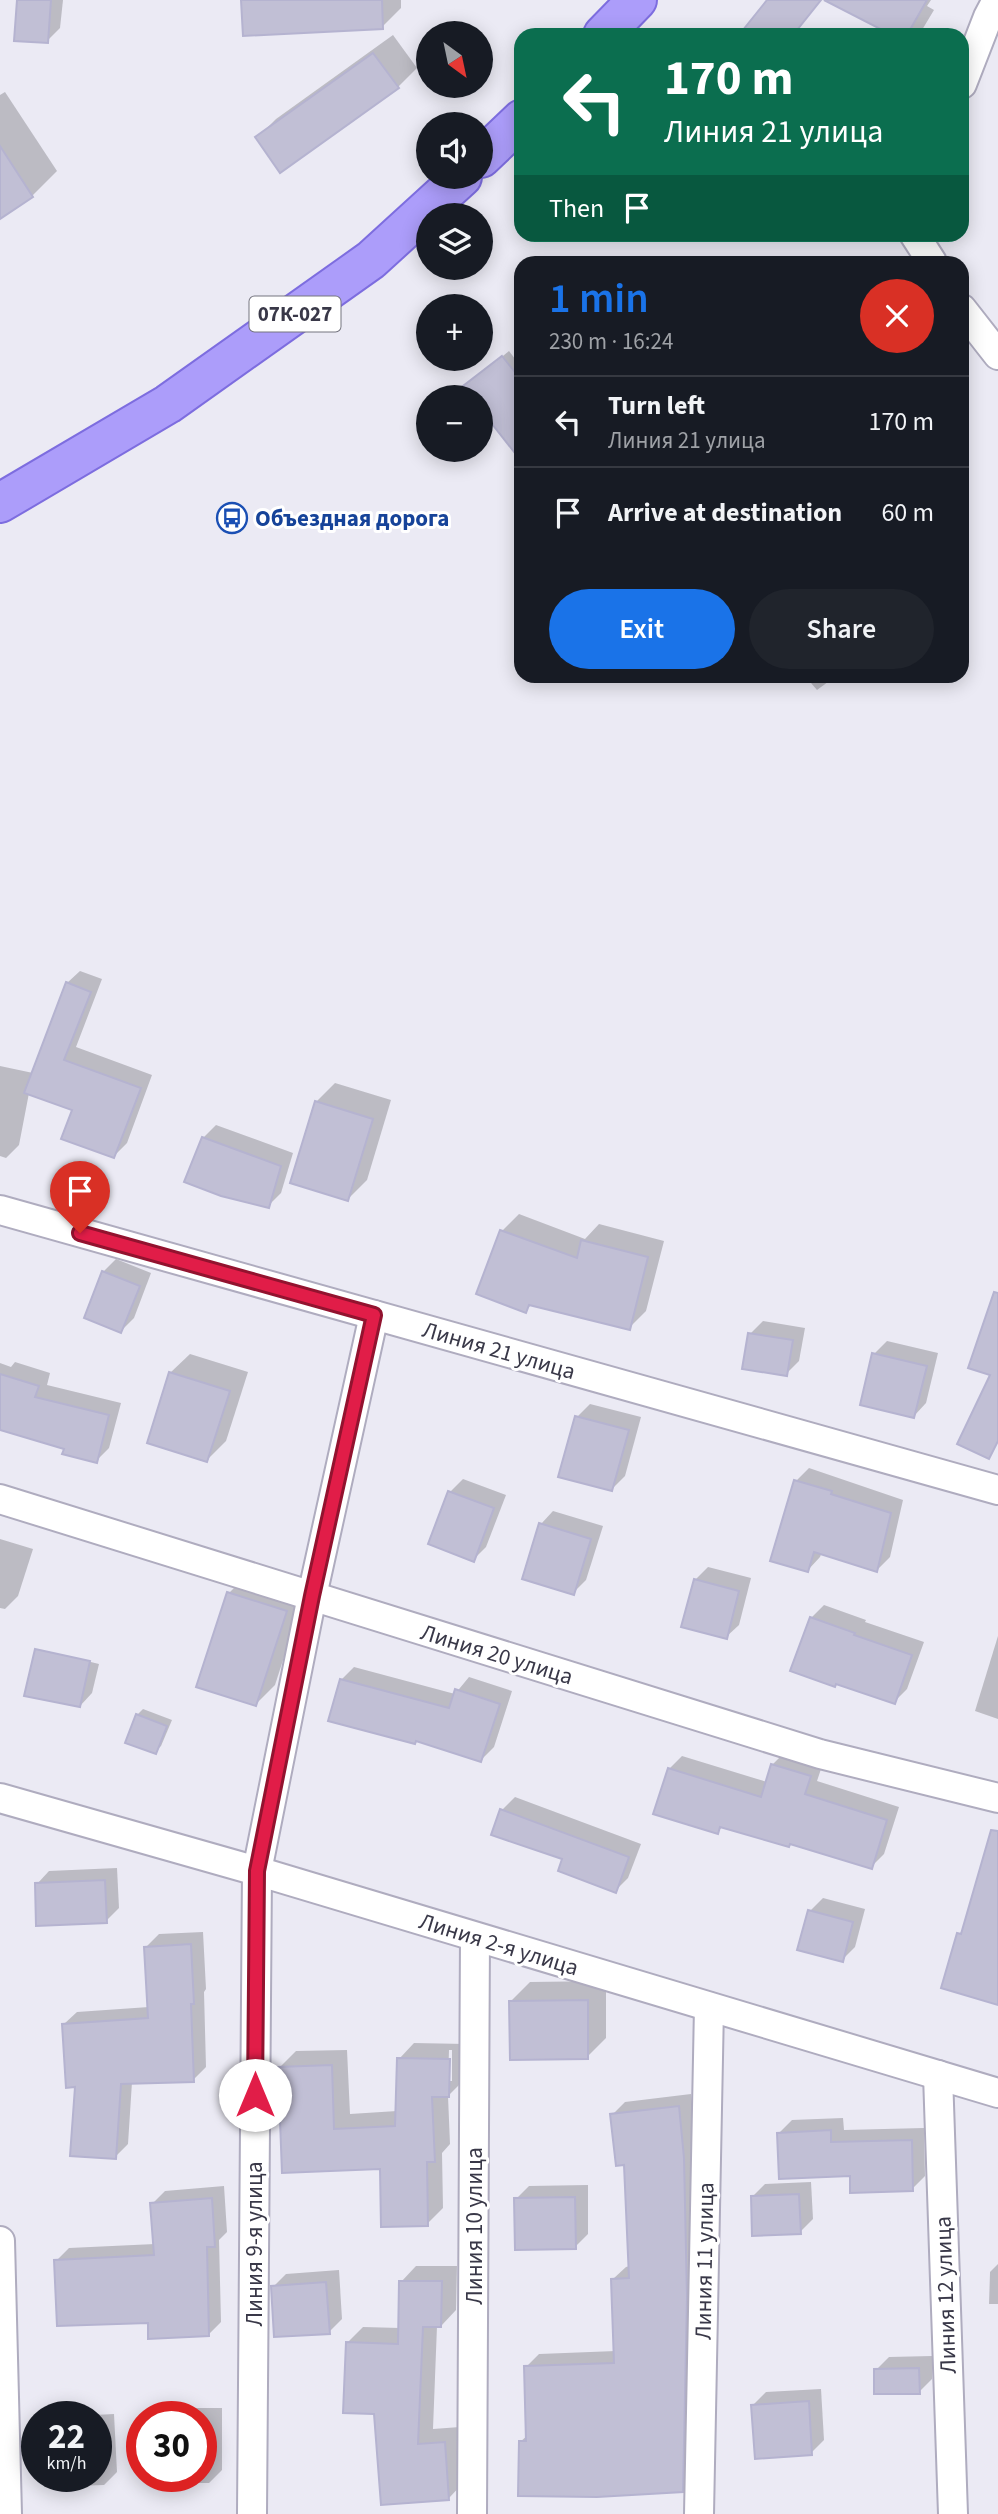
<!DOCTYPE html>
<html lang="en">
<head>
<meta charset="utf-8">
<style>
	:root { --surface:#171b24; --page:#20242c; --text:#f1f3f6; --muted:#9ea1a6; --line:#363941; --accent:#1a73e8 }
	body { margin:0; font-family:"Source Sans 3",sans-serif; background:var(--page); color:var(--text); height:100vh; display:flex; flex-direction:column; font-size:26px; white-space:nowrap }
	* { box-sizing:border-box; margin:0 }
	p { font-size:23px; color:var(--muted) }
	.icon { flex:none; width:38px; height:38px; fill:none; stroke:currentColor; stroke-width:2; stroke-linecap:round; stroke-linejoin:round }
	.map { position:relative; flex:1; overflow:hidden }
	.side { position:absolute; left:514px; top:256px; width:455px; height:427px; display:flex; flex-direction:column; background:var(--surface); border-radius:21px; box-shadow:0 4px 18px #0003 }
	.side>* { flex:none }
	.guide { position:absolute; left:514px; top:28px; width:455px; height:214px; border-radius:21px; box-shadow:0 4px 18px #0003; background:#0b6e4f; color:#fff; overflow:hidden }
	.needle { width:46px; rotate:147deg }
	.fabs { position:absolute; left:416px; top:21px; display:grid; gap:14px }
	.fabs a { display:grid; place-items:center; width:77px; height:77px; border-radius:50%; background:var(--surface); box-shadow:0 4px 18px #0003; font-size:35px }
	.speed { position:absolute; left:21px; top:2401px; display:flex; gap:14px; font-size:35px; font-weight:700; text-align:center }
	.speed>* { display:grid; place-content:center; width:91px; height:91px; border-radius:50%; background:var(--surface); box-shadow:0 4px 18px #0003; line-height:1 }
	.speed small { font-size:18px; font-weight:400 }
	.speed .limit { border:10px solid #d22; background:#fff; color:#111 }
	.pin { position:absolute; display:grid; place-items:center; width:60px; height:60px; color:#fff; margin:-72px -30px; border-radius:50% 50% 50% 0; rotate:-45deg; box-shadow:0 0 7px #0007 }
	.pin .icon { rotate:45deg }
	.me { position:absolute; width:77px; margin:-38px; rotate:0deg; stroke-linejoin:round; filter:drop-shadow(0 0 5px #0008) }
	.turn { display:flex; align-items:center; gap:24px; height:147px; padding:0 35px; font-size:32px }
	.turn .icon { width:91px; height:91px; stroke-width:2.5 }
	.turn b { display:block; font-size:49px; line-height:60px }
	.then { display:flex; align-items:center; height:66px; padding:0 35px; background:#0003; gap:14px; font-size:26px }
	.round { display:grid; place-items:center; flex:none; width:74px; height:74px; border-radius:37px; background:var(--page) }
	.head { display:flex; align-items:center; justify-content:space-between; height:119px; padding:0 35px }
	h1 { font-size:42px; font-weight:600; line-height:52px; color:var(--accent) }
	.action { display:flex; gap:14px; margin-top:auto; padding:14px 35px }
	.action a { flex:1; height:80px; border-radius:42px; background:var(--accent); color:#fff; font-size:28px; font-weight:600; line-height:80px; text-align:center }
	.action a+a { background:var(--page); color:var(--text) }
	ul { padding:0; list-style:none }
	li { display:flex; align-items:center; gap:21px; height:91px; padding:0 35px; border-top:2px solid var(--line) }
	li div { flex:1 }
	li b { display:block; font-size:26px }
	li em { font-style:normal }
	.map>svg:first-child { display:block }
</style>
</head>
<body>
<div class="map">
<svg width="998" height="2514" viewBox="0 0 998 2514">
	<rect width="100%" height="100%" fill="#ebeaf4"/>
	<g fill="#0003" fill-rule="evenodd">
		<polygon points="19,0 63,0 60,28 47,41"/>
		<polygon points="243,0 401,0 401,8 382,27"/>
		<polygon points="864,0 931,0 927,6 934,10 919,35 896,35"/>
		<polygon points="393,35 417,68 398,87 257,138 276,119"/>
		<polygon points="5,92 57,171 32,196 0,217 0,95"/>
		<polygon points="509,351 522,368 522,459 481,397 474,397 465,387"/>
		<polygon points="522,491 522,506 515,498"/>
		<polygon points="805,676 836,676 817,690"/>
		<polygon points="80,971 102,979 76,1047 152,1075 127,1143 114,1156 74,1109 29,1093 19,1145 6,1158 0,1156 0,1066 33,1073 67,983"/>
		<polygon points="335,1083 391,1100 367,1180 348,1199 316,1102"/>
		<polygon points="216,1125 293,1153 281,1193 268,1206 203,1138"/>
		<polygon points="519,1214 585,1239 599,1224 664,1241 646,1311 629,1328 532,1304 525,1311 502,1231"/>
		<polygon points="116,1259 151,1273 134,1318 121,1331 103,1272"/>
		<polygon points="763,1321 805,1328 799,1361 786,1374 750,1334"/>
		<polygon points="887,1341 938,1353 926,1403 914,1416 874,1354"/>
		<polygon points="190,1354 248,1372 226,1441 207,1460 170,1373"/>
		<polygon points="15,1362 50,1373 47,1385 121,1403 109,1448 96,1461 66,1448 0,1429 0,1363 11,1367"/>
		<polygon points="590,1404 641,1417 625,1476 612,1489 577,1417"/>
		<polygon points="809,1468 903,1500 890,1557 877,1570 822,1552 820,1557 808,1570 796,1481"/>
		<polygon points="463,1479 506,1495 486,1547 473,1560 450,1492"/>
		<polygon points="553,1511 603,1526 586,1580 573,1593 541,1524"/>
		<polygon points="0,1539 33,1549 18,1596 5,1609 0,1608"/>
		<polygon points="708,1567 751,1578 739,1625 726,1637 695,1580"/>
		<polygon points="248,1574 305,1592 275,1685 256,1704 229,1593"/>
		<polygon points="824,1605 866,1620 865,1622 924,1642 907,1689 894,1702 811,1618"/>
		<polygon points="998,1636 998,1719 975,1711"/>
		<polygon points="46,1651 99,1664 92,1693 80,1706 33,1664"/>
		<polygon points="354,1667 455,1694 469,1677 512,1691 494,1747 481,1760 341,1680"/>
		<polygon points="143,1709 172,1720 161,1746 155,1752 137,1715"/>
		<polygon points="785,1752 823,1763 817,1781 899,1807 884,1854 871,1867 791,1842 723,1826 717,1832 669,1769 682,1756 767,1782 772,1765"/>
		<polygon points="515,1797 641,1844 628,1878 615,1891 564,1858 502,1810"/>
		<polygon points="117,1868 119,1908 106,1921 37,1884 49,1871"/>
		<polygon points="823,1898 865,1909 855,1947 842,1960 810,1911"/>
		<polygon points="203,1932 206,1989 204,1992 206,2067 193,2080 132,2082 128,2144 115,2157 77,2085 64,2024 77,2012 149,2007 146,1947 159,1934"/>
		<polygon points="606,1981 606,2038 587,2057 511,2001 530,1982"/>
		<path d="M414 2043 466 2044 464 2080 448 2096 450 2144 442 2153 443 2208 427 2224 382 2167 284 2171 280 2067 296 2051 347 2050 350 2114 397 2111 399 2059ZM449 2050H452V2081H448Z"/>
		<polygon points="691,2094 696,2144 695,2477 682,2490 520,2442 528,2435 526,2367 539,2354 616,2351 613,2279 626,2267 630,2266 626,2163 612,2115 625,2102"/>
		<polygon points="843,2118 844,2130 924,2128 925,2176 912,2189 851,2174 779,2133 792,2120"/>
		<polygon points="811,2182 813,2219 800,2232 752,2197 765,2184"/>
		<polygon points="588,2185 588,2234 575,2247 516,2199 529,2186"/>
		<polygon points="224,2186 227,2232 219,2240 221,2322 208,2335 149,2321 56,2261 69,2248 155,2244 152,2204 165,2191"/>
		<polygon points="998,2264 998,2304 989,2304 990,2272"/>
		<polygon points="416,2266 457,2266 456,2310 441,2326 437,2326 433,2429 460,2427 464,2482 449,2498 375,2412 347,2343 363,2327 400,2328 401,2282"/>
		<polygon points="339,2270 342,2319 329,2332 273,2287 286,2274"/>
		<polygon points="932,2356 932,2379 919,2392 876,2370 889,2357"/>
		<polygon points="821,2389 824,2440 811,2453 753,2405 766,2392"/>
		<polygon points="174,2408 222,2408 222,2470 209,2483 162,2483 162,2476 201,2476 201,2417 166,2417"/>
		<polygon points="114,2414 117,2472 104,2485 44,2487 43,2476 96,2476 96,2417 56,2417"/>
	</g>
	<g fill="#c1bfd5" stroke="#b5b3d0" stroke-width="2">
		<polygon points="17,0 51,0 48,43 14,41"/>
		<polygon points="241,0 382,0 383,29 243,36"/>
		<polygon points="767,0 821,0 793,35 739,35"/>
		<polygon points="824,0 927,0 907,35 892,35"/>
		<polygon points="373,53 399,88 280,173 255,137"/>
		<polygon points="0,146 33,197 0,219"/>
		<polygon points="502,356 522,381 522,462 481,410 481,397 471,397 463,386"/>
		<polygon points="66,982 91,992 64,1060 141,1088 114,1158 61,1139 72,1110 24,1093"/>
		<polygon points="315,1101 373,1119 348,1201 290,1183"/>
		<polygon points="202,1137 281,1166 269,1208 221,1196 184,1182"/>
		<polygon points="500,1230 577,1258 581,1240 648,1257 630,1330 529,1305 526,1313 476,1294"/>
		<polygon points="102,1271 140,1286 121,1333 84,1318"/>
		<polygon points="994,1292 998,1293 998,1441 989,1459 957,1444 990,1375 968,1368"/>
		<polygon points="748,1333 793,1340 787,1376 742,1369"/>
		<polygon points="872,1353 927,1366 914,1418 860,1405"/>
		<polygon points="169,1372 230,1391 207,1462 147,1443"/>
		<polygon points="0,1374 39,1386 35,1397 109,1415 97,1463 62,1454 64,1449 0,1430"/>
		<polygon points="575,1416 629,1430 612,1491 558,1477"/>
		<polygon points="794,1480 832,1491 831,1494 891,1513 877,1572 814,1552 808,1572 770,1561"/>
		<polygon points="448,1491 494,1508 474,1562 428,1544"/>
		<polygon points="539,1523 591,1539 574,1595 522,1579"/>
		<polygon points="694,1579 739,1591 727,1639 681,1627"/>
		<polygon points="227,1592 287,1611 256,1706 196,1687"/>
		<polygon points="810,1617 855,1633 854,1635 912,1655 895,1704 836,1684 835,1687 790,1671"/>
		<polygon points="35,1649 90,1661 80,1707 24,1696"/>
		<polygon points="340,1679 449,1708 455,1689 500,1704 481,1762 416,1741 415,1744 328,1721"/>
		<polygon points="136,1714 167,1726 156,1754 125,1743"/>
		<polygon points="771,1764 811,1776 805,1794 887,1820 872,1869 790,1844 789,1847 720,1827 718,1834 653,1814 668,1768 761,1797"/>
		<polygon points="500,1809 629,1857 616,1893 558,1871 562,1859 491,1835"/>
		<polygon points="991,1830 998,1831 998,2005 941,1988 957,1933 961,1934"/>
		<polygon points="105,1880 107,1923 36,1926 35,1883"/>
		<polygon points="808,1910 853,1922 843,1962 797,1950"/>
		<polygon points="191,1944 194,2004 191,2004 194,2082 121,2084 116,2159 70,2156 75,2087 66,2088 62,2024 148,2018 144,1947"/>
		<polygon points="588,2000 588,2059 510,2060 509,2001"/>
		<polygon points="397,2058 450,2059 449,2097 432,2097 435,2162 427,2162 428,2226 381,2227 380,2169 282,2173 278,2067 332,2065 334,2129 395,2126"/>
		<polygon points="679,2106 684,2158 687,2297 683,2492 597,2497 518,2496 519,2441 526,2441 524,2366 614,2363 611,2279 629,2278 624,2165 616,2166 610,2114"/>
		<polygon points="831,2130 831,2142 912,2140 913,2191 850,2193 850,2176 779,2179 777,2133"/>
		<polygon points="799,2194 801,2234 752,2236 751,2196"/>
		<polygon points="575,2197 576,2249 515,2250 514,2198"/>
		<polygon points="212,2198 215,2247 207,2247 209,2336 148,2339 148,2323 57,2326 54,2260 154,2255 150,2203"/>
		<polygon points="399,2281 442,2281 441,2327 423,2327 418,2444 445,2442 449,2500 381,2505 374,2414 343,2413 346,2342 398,2344"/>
		<polygon points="326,2282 330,2334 274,2337 271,2286"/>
		<polygon points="919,2368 920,2394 874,2394 874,2369"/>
		<polygon points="809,2401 812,2455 755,2459 751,2405"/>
	</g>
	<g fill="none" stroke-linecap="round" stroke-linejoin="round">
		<g stroke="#afacbf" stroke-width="32">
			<g id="street">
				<polyline points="962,84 988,17 997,0"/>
				<polyline points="914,234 932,262"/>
				<polyline points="962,309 998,355"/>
				<polyline points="0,1210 998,1490"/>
				<polyline points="0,1499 820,1754 998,1798"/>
				<polyline points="0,1798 257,1871 998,2093"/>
				<polyline points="938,2075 953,2514"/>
				<polyline points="0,2241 7,2514"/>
				<polyline points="252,2514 257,1871 312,1596 374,1315"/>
				<polyline points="472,2514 475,1937"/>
				<polyline points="699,2514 709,2007"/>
			</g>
		</g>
		<g stroke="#7d6ddf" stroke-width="42">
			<g id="primary">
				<polyline points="603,35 637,0"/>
				<polyline points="481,158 522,119"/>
				<polyline points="0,503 168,404 371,260 462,177"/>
			</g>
		</g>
		<use href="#street" stroke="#fff" stroke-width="28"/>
		<use href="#primary" stroke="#ac9dfa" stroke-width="38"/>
	</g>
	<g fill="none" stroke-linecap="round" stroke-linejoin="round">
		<g stroke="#92132f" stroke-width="18">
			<polyline id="route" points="80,1233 374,1315 312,1596 257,1871 255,2095"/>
		</g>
		<use href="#route" stroke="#e11d48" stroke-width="12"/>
	</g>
	<defs>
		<g id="bus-ring" transform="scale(1.575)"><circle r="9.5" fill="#fff" stroke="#1a4fb4" stroke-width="1.5"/><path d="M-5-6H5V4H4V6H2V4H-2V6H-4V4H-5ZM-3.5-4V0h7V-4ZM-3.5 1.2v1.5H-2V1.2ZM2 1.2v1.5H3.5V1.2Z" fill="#1a4fb4"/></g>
	</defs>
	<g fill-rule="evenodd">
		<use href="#bus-ring" x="232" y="518"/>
	</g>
	<g text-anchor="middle" stroke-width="6" stroke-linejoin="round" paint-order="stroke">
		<rect fill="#fff" stroke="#74747f" stroke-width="2" x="249.5" y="296.5" width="91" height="35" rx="5"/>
		<g font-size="21" font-weight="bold" fill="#393848">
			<text x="295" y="321">07К-027</text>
		</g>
		<g font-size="23" font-weight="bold" fill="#164399" stroke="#fff" text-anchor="start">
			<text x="255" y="526">Объездная дорога</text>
		</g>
		<g font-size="23" fill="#393848" stroke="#fff">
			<text transform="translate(499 1350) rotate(16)" y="8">Линия 21 улица</text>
			<text transform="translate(497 1654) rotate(17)" y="8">Линия 20 улица</text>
			<text transform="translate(499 1944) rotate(17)" y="8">Линия 2-я улица</text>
			<text transform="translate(474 2226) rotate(-90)" y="8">Линия 10 улица</text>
			<text transform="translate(254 2244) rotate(-90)" y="8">Линия 9-я улица</text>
			<text transform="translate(704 2261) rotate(-89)" y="8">Линия 11 улица</text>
			<text transform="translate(945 2295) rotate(-92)" y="8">Линия 12 улица</text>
		</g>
	</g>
</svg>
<div class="fabs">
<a><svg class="needle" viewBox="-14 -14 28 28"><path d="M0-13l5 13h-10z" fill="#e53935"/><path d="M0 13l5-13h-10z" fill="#9ea1a6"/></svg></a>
<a><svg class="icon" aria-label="sound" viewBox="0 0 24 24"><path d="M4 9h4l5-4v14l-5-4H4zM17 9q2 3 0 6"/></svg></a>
<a><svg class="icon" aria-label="layers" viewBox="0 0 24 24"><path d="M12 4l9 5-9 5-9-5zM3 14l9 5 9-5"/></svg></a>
<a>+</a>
<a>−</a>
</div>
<div class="speed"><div>22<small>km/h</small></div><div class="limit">30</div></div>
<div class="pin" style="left:80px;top:1233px;background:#d93025"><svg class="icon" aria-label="arrive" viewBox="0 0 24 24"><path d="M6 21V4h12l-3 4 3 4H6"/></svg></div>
<svg class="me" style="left:255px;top:2095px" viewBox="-20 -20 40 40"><circle r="19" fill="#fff"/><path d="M0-13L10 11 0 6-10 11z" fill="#e11d48"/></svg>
<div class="guide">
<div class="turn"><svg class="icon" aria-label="left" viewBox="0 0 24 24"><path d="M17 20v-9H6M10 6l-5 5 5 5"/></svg><div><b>170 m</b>Линия 21 улица</div></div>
<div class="then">Then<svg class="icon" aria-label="arrive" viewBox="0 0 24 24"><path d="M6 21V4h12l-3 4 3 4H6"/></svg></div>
</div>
<section class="side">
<div class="head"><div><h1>1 min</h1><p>230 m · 16:24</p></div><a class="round" style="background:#d93025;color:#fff"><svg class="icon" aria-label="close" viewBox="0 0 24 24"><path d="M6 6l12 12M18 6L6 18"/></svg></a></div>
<ul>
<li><svg class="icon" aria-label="left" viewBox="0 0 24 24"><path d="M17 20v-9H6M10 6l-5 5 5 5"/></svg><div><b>Turn left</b><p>Линия 21 улица</p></div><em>170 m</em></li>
<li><svg class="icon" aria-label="arrive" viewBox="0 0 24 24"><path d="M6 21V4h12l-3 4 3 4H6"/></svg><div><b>Arrive at destination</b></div><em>60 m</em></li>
</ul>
<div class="action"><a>Exit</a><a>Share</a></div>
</section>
</div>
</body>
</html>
